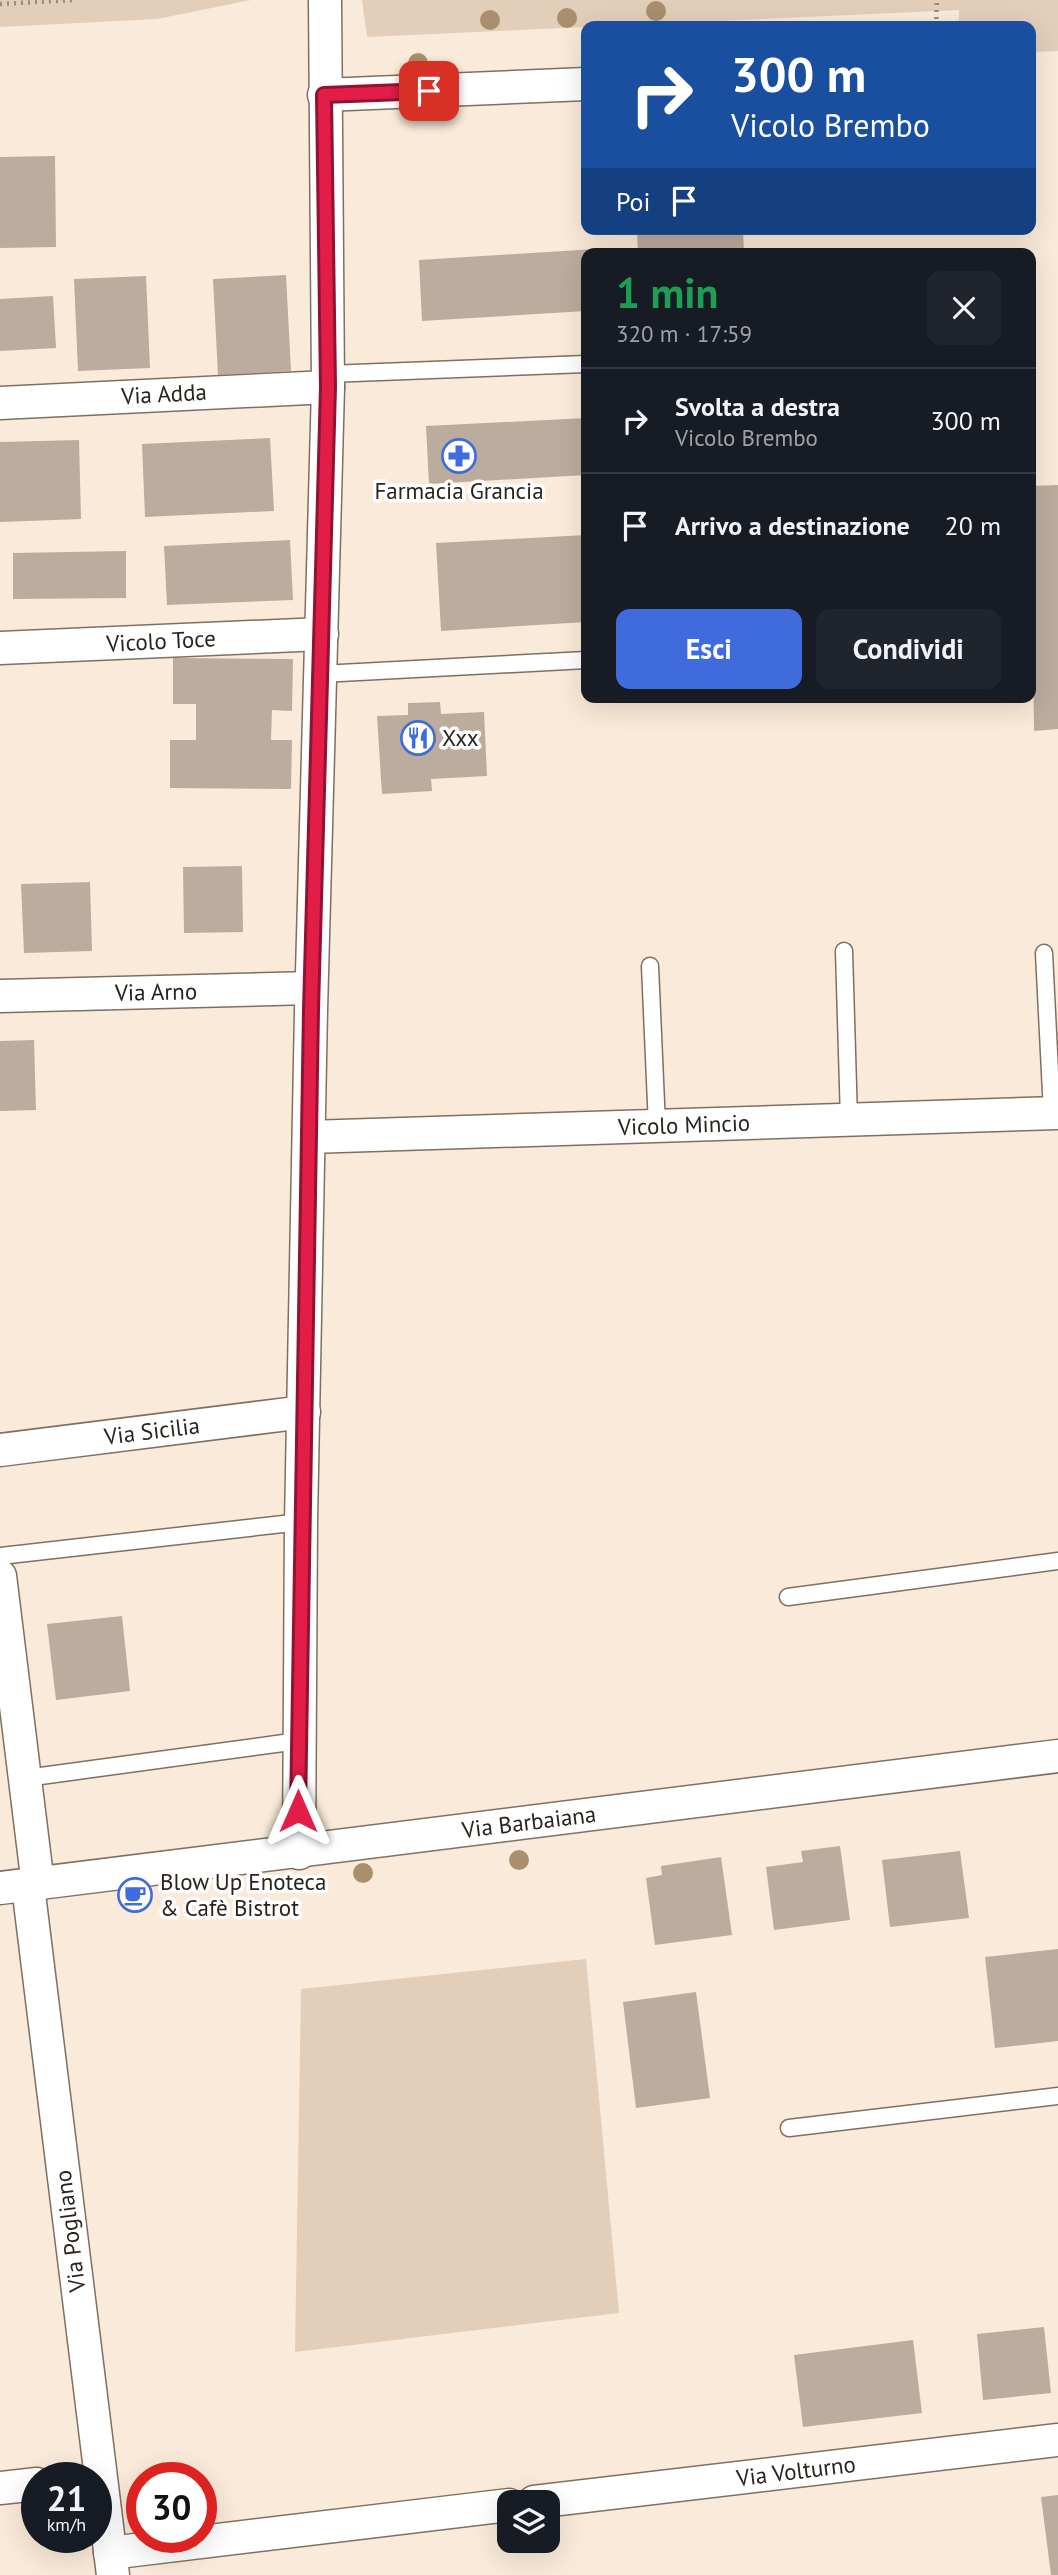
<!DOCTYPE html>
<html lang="it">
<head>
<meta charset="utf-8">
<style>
	:root { --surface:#171b24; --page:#20242c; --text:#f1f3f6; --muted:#9ea1a6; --line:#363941; --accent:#3f6bdc }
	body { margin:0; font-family:"PT Sans",sans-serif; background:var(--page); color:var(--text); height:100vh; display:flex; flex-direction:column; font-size:26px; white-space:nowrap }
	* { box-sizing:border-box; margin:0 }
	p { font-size:23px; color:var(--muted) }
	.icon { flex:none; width:38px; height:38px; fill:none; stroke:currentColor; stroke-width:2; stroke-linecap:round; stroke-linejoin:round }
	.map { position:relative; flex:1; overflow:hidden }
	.panel { position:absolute; left:581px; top:248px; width:455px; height:455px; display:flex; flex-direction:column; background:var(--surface); border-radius:14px; box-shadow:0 7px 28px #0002 }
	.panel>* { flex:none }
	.top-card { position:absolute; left:581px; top:21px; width:455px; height:214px; border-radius:14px; box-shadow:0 7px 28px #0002; background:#1a4fa0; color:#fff; overflow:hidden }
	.tools { position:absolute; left:497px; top:2490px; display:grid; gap:14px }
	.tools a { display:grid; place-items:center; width:63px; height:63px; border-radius:14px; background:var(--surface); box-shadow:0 7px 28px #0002; font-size:35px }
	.speed { position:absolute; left:21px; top:2462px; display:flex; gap:14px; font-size:35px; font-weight:700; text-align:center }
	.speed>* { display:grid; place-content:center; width:91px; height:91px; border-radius:50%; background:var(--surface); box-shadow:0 7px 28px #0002; line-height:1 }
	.speed small { font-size:18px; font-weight:400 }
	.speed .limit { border:10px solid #d22; background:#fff; color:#111 }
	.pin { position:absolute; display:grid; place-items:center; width:60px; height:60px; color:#fff; margin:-30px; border-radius:14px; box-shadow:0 4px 10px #0006 }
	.me { position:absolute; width:77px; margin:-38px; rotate:0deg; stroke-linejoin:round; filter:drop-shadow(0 0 5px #0008) }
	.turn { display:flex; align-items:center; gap:24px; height:147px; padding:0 35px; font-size:32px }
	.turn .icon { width:91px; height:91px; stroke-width:2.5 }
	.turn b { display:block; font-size:49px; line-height:60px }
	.then { display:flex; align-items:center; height:66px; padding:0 35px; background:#0003; gap:14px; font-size:26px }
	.round { display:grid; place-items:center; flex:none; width:74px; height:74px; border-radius:14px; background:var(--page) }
	.headline { display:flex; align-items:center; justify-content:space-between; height:119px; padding:0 35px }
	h1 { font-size:42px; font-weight:600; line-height:52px; color:#1e9e55 }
	.cta { display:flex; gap:14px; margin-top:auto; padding:14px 35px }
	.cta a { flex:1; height:80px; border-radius:14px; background:var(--accent); color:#fff; font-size:28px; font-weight:600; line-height:80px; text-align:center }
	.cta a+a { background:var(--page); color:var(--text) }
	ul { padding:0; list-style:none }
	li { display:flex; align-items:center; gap:21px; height:105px; padding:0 35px; border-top:2px solid var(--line) }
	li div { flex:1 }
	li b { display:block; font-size:26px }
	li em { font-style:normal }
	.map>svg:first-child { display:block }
</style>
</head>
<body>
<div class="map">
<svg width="1058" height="2575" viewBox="0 0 1058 2575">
	<rect width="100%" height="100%" fill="#faead9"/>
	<g fill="#e3ceb9">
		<polygon points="0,0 251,0 157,19 0,27"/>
		<polygon points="362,0 1058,0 1058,51 1031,52 1031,26 959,26 959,10 367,37"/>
		<polygon points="586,1959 619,2313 295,2352 301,1989"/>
	</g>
	<g fill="#bcac9d">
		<polygon points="55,156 56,247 0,248 0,157"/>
		<polygon points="743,229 744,254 638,254 637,233"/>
		<polygon points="595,249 596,254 586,254 586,311 422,321 419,260"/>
		<polygon points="286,275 291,371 218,375 213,279"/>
		<polygon points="146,276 150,368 78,371 74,279"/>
		<polygon points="53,296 56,348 0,351 0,299"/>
		<polygon points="586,418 586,475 429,484 426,426"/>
		<polygon points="270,438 274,511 145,517 142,444"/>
		<polygon points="79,440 81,519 0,522 0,442"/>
		<polygon points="1058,485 1058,729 1034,731 1031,486"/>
		<polygon points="586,535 586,622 441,631 436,543"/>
		<polygon points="290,540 293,600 167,605 164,546"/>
		<polygon points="126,551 126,598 13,599 13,553"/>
		<polygon points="173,658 293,659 292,711 272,710 271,740 292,740 291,789 170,788 170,740 196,740 196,704 173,704"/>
		<polygon points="440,702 441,714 484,712 487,776 431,779 432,791 382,794 377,716 408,715 408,703"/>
		<polygon points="242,866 243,932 184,933 183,867"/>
		<polygon points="90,882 92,951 24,953 21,884"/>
		<polygon points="34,1040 36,1110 0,1111 0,1041"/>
		<polygon points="122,1616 130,1691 56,1700 47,1624"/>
		<polygon points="840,1846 850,1920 774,1930 766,1867 803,1862 801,1851"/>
		<polygon points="960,1851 969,1918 890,1927 882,1860"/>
		<polygon points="721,1857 732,1935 655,1945 646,1878 662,1875 661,1866"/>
		<polygon points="1058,1949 1058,2041 995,2048 985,1957"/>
		<polygon points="696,1992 710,2098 636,2108 623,2002"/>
		<polygon points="1044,2327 1051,2393 983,2400 977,2334"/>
		<polygon points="913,2340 922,2413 803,2427 794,2355"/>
		<polygon points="1058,2495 1058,2575 1051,2575 1041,2497"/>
	</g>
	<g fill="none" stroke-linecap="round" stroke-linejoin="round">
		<g stroke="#7e7061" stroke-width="19">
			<g id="lane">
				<polyline points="328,374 586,364"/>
				<polyline points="321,674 586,660"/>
				<polyline points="844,951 849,1120"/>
				<polyline points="1044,953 1052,1113"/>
				<polyline points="650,966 657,1126"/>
				<polyline points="0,1556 301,1522"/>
				<polyline points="788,1597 1058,1561"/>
				<polyline points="26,1778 298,1741"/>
				<polyline points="789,2128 1058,2096"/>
			</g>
		</g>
		<g stroke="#7e7061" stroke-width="35">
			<g id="street">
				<polyline points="324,95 586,84"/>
				<polyline points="0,403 328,387"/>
				<polyline points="0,648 322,634"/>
				<polyline points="0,996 311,988"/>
				<polyline points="309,1137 1058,1113"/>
				<polyline points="0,1450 304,1412"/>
				<polyline points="0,1576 38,1885"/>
				<polyline points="299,1853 301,1522 311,1010 328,387 325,0"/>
				<polyline points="28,1886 113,2575"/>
				<polyline points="0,1888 1058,1756"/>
				<polyline points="0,2488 37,2484"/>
				<polyline points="534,2502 1058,2440"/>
				<polyline points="110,2553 509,2505"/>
			</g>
		</g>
		<g stroke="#968b7f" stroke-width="4.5" stroke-dasharray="2 5" stroke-linecap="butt">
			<polyline points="0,4 74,0"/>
			<polyline points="936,26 937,0"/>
		</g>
		<use href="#lane" stroke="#fff" stroke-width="16"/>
		<use href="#street" stroke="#fff" stroke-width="32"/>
	</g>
	<g fill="#aa8f6e">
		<circle cx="656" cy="11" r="10"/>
		<circle cx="567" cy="18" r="10"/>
		<circle cx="490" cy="20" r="10"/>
		<circle cx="418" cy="63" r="10"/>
		<circle cx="519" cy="1860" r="10"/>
		<circle cx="363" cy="1873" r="10"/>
	</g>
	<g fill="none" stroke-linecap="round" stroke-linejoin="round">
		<g stroke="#92132f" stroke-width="18">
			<polyline id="route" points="298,1811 311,1010 328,387 324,95 429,91"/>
		</g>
		<use href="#route" stroke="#e11d48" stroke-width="12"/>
	</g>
	<defs>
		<g id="pharmacy-ring" transform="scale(1.75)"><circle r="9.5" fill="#fff" stroke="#3f6bdc" stroke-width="1.5"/><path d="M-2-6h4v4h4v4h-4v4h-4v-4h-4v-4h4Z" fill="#3f6bdc"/></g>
		<g id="restaurant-ring" transform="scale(1.75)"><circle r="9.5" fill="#fff" stroke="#3f6bdc" stroke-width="1.5"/><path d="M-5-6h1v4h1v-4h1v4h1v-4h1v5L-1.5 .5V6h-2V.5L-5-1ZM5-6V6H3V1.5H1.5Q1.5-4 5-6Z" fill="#3f6bdc"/></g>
		<g id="cafe-ring" transform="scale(1.75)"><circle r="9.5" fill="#fff" stroke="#3f6bdc" stroke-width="1.5"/><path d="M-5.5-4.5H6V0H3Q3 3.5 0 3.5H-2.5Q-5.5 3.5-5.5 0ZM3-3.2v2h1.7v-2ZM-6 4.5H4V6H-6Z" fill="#3f6bdc"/></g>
	</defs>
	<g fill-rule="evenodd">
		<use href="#pharmacy-ring" x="459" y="456"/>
		<use href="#restaurant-ring" x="418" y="738"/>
		<use href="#cafe-ring" x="135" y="1895"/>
	</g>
	<g text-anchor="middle" stroke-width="7" stroke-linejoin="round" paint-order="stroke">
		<g font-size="23" fill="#29231d" stroke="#fff">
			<text transform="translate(164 394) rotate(-3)" y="8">Via Adda</text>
			<text transform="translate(161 641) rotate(-3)" y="8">Vicolo Toce</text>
			<text transform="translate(156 992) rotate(-1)" y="8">Via Arno</text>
			<text transform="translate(684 1125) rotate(-2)" y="8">Vicolo Mincio</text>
			<text transform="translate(152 1431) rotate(-7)" y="8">Via Sicilia</text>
			<text transform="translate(529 1822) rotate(-7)" y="8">Via Barbaiana</text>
			<text transform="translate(70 2231) rotate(-97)" y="8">Via Pogliano</text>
			<text transform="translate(796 2471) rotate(-7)" y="8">Via Volturno</text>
		</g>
		<g font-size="23" fill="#29231d" stroke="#fff" text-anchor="start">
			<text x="459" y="499" text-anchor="middle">Farmacia Grancia</text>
			<text x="442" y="746">Xxx</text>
			<text x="160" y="1890">Blow Up Enoteca<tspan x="160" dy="26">&amp; Cafè Bistrot</tspan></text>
		</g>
	</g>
</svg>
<div class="tools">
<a><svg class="icon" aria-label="layers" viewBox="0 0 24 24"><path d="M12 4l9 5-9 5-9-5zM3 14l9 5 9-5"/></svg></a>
</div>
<div class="speed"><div>21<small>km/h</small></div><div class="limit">30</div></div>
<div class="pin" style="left:429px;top:91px;background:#d93025"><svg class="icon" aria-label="arrive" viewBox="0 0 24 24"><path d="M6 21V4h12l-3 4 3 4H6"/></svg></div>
<svg class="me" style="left:298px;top:1811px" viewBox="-20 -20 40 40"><path d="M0-17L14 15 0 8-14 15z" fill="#e11d48" stroke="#fff" stroke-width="4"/></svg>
<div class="top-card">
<div class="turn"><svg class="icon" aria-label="right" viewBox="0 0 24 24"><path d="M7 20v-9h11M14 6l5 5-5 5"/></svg><div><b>300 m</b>Vicolo Brembo</div></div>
<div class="then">Poi<svg class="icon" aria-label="arrive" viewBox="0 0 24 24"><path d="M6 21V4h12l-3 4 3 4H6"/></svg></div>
</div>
<section class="panel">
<div class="headline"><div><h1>1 min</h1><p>320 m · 17:59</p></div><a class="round"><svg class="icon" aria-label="close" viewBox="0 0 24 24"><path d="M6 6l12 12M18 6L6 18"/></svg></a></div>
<ul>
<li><svg class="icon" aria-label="right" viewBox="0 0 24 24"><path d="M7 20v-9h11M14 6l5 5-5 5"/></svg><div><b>Svolta a destra</b><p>Vicolo Brembo</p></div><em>300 m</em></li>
<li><svg class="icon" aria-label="arrive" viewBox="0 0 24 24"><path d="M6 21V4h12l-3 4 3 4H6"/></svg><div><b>Arrivo a destinazione</b></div><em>20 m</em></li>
</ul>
<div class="cta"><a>Esci</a><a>Condividi</a></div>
</section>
</div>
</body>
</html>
